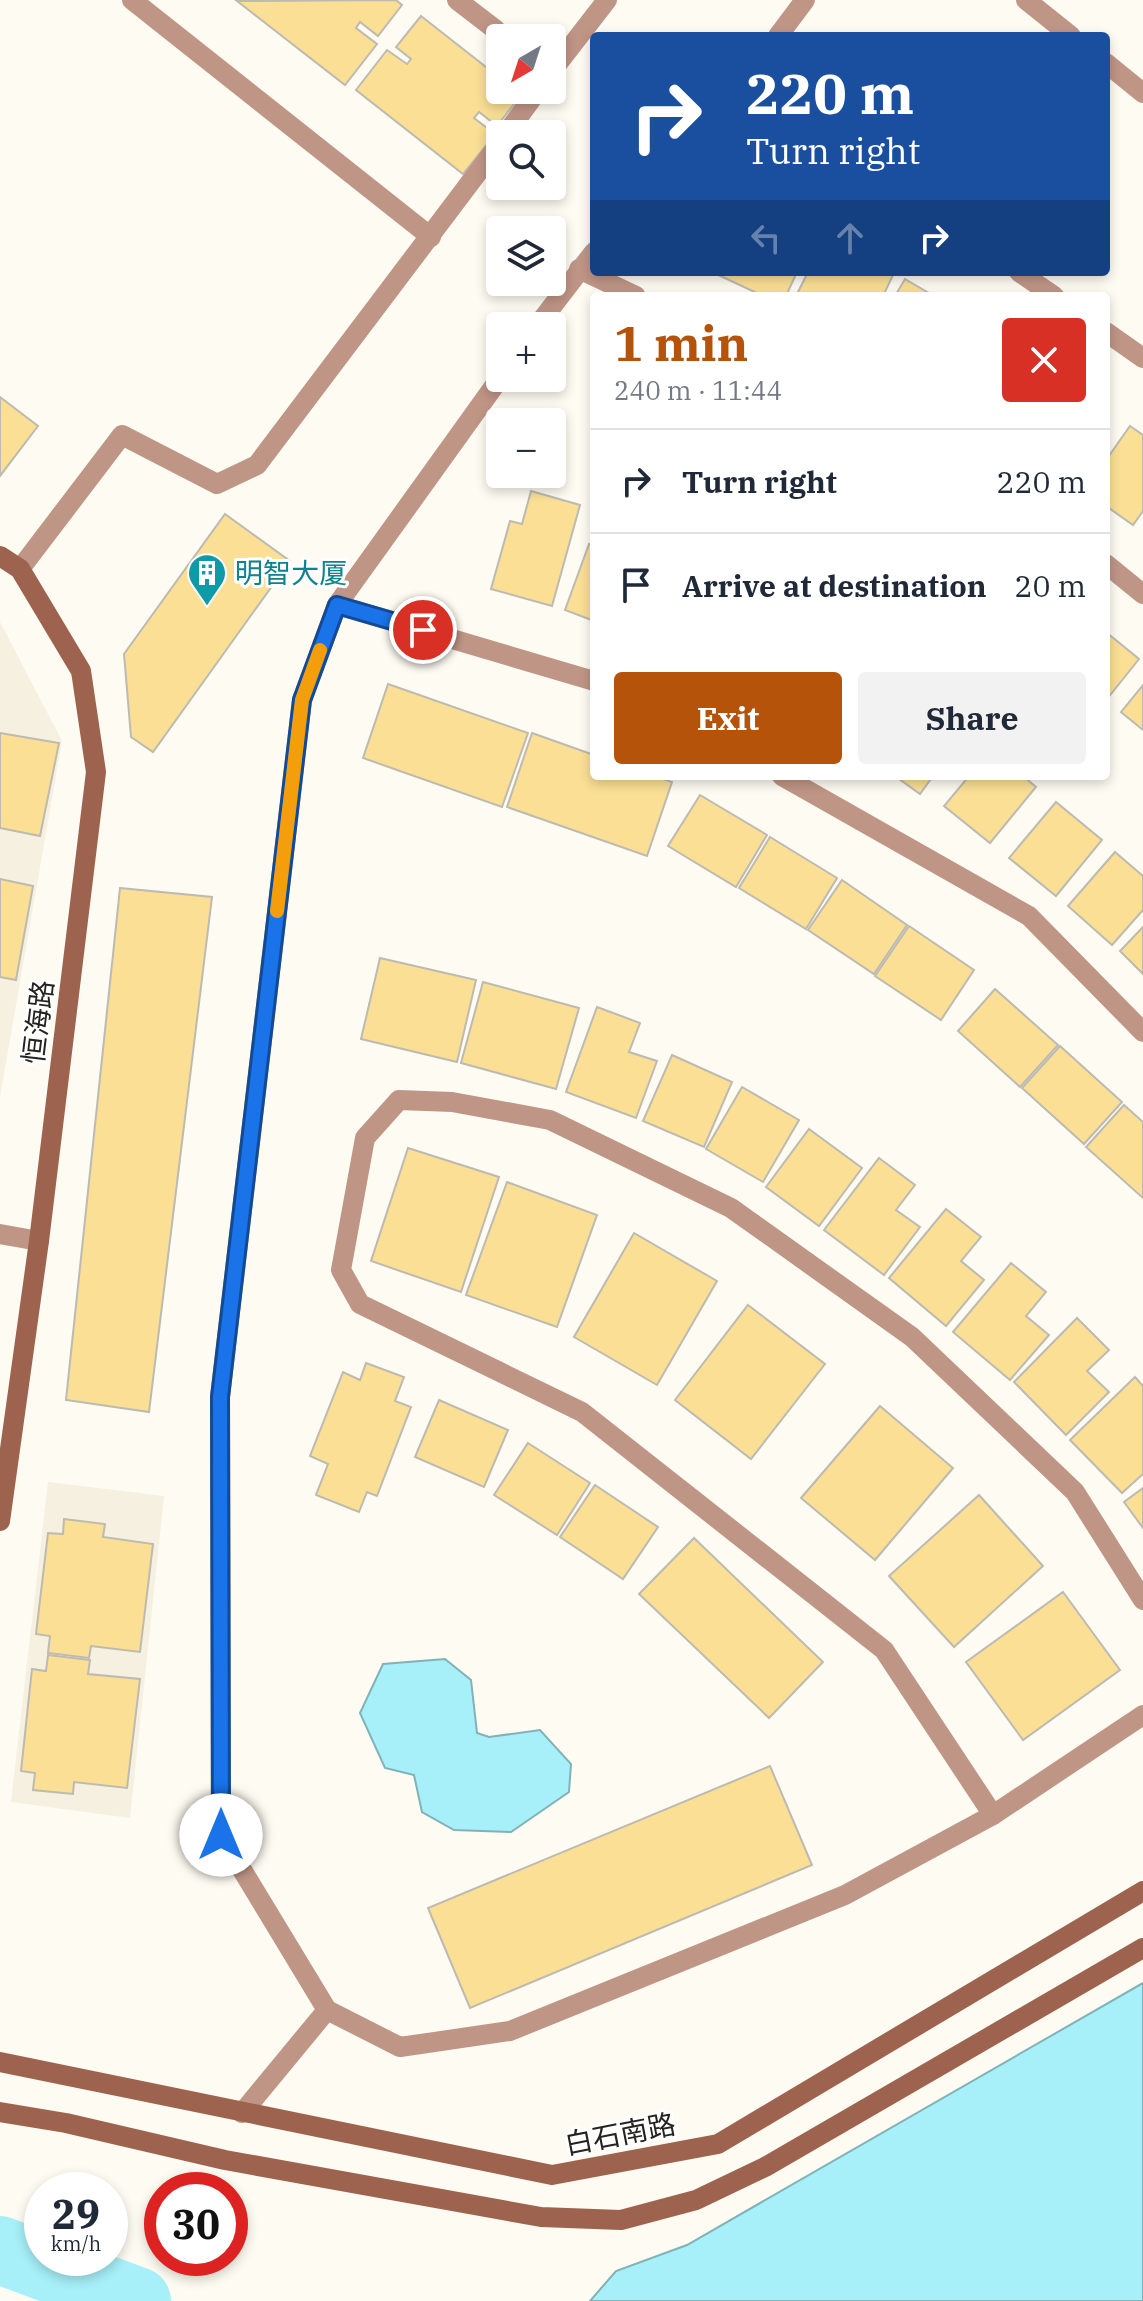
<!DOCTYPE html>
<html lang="en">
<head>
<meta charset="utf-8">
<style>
	:root { --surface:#fff; --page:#f2f2f3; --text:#1f2937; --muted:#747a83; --line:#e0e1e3; --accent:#b45309 }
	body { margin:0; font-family:"IBM Plex Serif","Noto Sans SC",serif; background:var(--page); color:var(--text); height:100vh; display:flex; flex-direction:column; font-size:30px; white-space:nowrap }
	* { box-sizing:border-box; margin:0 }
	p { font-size:26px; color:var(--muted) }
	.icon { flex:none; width:44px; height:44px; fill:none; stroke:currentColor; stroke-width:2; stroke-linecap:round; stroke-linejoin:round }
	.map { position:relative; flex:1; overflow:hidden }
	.panel { position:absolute; left:590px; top:292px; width:520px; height:488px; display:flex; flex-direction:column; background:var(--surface); border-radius:8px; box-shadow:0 4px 12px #0003 }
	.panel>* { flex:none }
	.hud { position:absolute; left:590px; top:32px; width:520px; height:244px; border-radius:8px; box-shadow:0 4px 12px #0003; background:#1a4fa0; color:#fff; overflow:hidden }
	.needle { width:52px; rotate:219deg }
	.buttons { position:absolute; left:486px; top:24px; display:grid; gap:16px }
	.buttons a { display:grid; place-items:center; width:80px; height:80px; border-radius:8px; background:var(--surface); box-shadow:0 4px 12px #0003; font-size:40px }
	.speed { position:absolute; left:24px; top:2172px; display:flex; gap:16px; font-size:40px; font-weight:700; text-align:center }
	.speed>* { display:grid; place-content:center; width:104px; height:104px; border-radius:50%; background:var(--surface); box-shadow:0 4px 12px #0003; line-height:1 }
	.speed small { font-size:20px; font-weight:400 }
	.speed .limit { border:12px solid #d22; background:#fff; color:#111 }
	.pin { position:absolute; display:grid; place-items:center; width:68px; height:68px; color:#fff; margin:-34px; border:4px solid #fff; border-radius:50%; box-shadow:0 2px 8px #0007 }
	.me { position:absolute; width:88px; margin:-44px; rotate:0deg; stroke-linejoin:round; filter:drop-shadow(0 0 6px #0008) }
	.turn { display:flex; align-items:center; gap:28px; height:168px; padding:0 24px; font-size:36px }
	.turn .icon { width:104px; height:104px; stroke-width:2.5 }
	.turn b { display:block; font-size:56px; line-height:68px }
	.lanes { display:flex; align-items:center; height:76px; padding:0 24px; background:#0003; justify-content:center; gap:40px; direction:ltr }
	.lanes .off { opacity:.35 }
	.round { display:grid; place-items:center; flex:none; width:84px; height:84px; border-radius:8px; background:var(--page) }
	.summary { display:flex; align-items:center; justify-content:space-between; height:136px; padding:0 24px }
	h1 { font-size:48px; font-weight:700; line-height:60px; color:var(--accent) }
	.action { display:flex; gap:16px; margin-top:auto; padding:16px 24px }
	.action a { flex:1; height:92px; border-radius:8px; background:var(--accent); color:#fff; font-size:32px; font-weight:700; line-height:92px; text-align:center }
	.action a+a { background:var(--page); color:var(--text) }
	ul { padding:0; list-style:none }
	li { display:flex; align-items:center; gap:24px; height:104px; padding:0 24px; border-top:2px solid var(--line) }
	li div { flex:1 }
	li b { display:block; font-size:30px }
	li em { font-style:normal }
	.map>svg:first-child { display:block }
</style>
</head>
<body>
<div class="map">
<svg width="1143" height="2301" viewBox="0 0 1143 2301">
	<rect width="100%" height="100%" fill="#fefbf2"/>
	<g fill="#f6f0e0">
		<polygon points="0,622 62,741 0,1097"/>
		<polygon points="48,1482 164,1496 130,1818 11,1802"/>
	</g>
	<g fill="#a7f0f9" stroke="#80b2b8" stroke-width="2">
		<polygon points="445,1659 471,1680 477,1733 489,1737 540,1730 571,1764 569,1792 511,1832 454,1830 422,1812 414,1775 385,1768 360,1713 383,1664"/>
		<polygon points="1143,1983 1143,2301 590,2301 616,2271 687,2245"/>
	</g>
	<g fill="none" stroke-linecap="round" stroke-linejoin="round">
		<polyline stroke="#a7f0f9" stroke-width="68" points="0,2250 137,2301"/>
	</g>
	<g fill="#fadf95" stroke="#bdbab2" stroke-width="2">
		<polygon points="396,0 402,5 378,36 360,22 356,28 377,44 345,85 237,1"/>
		<polygon points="421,16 500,78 500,90 515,90 521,95 497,126 479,112 474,118 495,134 463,174 356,90 387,50 407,64 411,59 396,47"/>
		<polygon points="712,272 797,272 786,296 763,296"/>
		<polygon points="808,272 891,272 894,273 883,296 796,296"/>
		<polygon points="905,279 934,296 895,296"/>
		<polygon points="0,397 38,426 0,476"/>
		<polygon points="1130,426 1143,435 1143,511 1133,525 1106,506 1106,460"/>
		<polygon points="531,491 580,505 552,606 491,589 510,521 522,524"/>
		<polygon points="225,514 290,561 153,752 131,737 124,654"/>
		<polygon points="589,544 594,546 594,621 565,610"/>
		<polygon points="1106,632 1139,659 1107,699 1106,698"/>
		<polygon points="388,684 528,733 502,807 363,758"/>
		<polygon points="1143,685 1143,730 1121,712"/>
		<polygon points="0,733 59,743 40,836 0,828"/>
		<polygon points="532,733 594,755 594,776 655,776 672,782 647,856 507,807"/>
		<polygon points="895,776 933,776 920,794"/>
		<polygon points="969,776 1023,776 1036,787 990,843 944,806"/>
		<polygon points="700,795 767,835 736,887 668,846"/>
		<polygon points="1056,802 1102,840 1056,896 1009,858"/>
		<polygon points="770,837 837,878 806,929 739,888"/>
		<polygon points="1115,852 1143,876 1143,910 1112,945 1068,906"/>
		<polygon points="0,879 33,886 16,980 0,977"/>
		<polygon points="842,880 907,925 874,974 808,930"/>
		<polygon points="120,888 212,897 149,1412 66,1400"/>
		<polygon points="909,926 974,970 941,1020 875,976"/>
		<polygon points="1143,927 1143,974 1120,951"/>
		<polygon points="380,958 476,980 457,1062 361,1039"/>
		<polygon points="483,982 579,1008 556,1089 461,1063"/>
		<polygon points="995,989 1058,1045 1020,1087 958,1031"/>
		<polygon points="597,1007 640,1023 629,1052 657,1061 636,1118 566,1092"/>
		<polygon points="1060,1046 1122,1102 1084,1144 1022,1088"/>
		<polygon points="672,1055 732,1082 704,1147 643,1121"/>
		<polygon points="742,1087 799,1120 763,1182 706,1149"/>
		<polygon points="1124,1105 1143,1122 1143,1198 1086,1147"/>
		<polygon points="809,1129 862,1168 819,1226 766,1187"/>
		<polygon points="408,1148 499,1177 461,1292 371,1261"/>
		<polygon points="879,1158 915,1185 896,1210 920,1227 884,1275 824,1230"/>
		<polygon points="507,1182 597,1215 557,1327 466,1295"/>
		<polygon points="946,1209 981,1237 961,1261 984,1280 946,1326 889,1278"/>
		<polygon points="634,1233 717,1281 657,1385 574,1337"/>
		<polygon points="1011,1263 1046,1292 1026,1316 1049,1335 1010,1380 953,1332"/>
		<polygon points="748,1305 825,1364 751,1459 675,1400"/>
		<polygon points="1077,1318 1109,1350 1087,1371 1109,1392 1066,1435 1014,1382"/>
		<polygon points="366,1363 404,1377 395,1401 411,1407 377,1496 367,1492 359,1512 316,1495 328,1464 310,1456 343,1372 360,1380"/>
		<polygon points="1135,1377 1143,1386 1143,1474 1122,1493 1070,1440"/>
		<polygon points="439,1400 508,1430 484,1487 415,1457"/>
		<polygon points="880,1406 953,1468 875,1560 801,1498"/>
		<polygon points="528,1443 590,1483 557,1535 494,1495"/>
		<polygon points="595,1485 658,1527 623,1579 560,1537"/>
		<polygon points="1143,1488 1143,1528 1124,1502"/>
		<polygon points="979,1495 1043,1566 954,1647 889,1576"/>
		<polygon points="64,1519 105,1524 103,1537 153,1544 140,1652 91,1646 89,1658 48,1653 50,1636 36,1634 48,1533 63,1534"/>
		<polygon points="694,1538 823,1662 769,1718 639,1594"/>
		<polygon points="1063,1592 1120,1670 1023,1740 966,1662"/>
		<polygon points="48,1655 90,1660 88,1674 140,1679 127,1788 74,1782 73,1794 33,1790 35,1773 21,1771 32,1669 46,1671"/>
		<polygon points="770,1766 812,1865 470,2008 428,1908"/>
	</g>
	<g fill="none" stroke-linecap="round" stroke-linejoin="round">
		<g stroke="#bf9586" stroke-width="20">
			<polyline points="132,0 431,237"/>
			<polyline points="457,0 496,30"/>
			<polyline points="1026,0 1071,36"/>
			<polyline points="778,36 805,0"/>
			<polyline points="1106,63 1143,93"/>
			<polyline points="552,71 607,0"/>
			<polyline points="506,134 538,90"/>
			<polyline points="579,269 636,296"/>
			<polyline points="1019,272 1054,296"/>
			<polyline points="537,326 594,252"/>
			<polyline points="1106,332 1143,358"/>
			<polyline points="500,378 337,605 302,700 220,1397 221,1835 327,2010 400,2047 510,2031 845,1895 993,1815 1143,1715"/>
			<polyline points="1106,564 1143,594"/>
			<polyline points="20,569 122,435 217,484 257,465 500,143"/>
			<polyline points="337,605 594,681"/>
			<polyline points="782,776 1029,916 1143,1032"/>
			<polyline points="0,1234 39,1241"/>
			<polyline points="993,1815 884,1650 582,1412 360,1304 341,1270 365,1138 399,1100 452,1102 550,1120 731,1208 912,1337 1075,1492 1143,1600"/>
			<polyline points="242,2113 327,2010"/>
		</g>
		<g stroke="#9e634e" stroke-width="20">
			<polyline points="0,556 20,569 81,671 96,772 39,1241 0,1521"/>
			<polyline points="0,2062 552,2175 718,2144 1143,1891"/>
			<polyline points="0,2112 66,2123 225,2160 541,2217 621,2220 696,2200 765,2167 1143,1948"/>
		</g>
	</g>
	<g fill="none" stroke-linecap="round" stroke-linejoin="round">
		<g stroke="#114b97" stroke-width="20">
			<polyline id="route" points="221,1835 220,1397 302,700 337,605 423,630"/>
		</g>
		<use href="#route" stroke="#1a73e8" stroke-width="14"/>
		<polyline stroke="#f59e0b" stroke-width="14" points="277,911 302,700 320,650"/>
	</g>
	<defs>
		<g id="building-pin" transform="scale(2)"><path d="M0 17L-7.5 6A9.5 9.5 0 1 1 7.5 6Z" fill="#0f9aa8" stroke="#fff"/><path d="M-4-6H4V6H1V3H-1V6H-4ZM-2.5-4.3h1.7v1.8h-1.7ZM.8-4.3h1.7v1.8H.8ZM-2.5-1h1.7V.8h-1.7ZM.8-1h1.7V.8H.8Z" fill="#fff"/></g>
	</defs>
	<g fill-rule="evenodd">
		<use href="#building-pin" x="207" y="573"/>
	</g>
	<g text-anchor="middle" stroke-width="6" stroke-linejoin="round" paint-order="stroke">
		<g font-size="28" fill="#0d838f" stroke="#fff" text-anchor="start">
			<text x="235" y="583">明智大厦</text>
		</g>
		<g font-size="28" fill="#242320" stroke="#fff">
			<text transform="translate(38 1022) rotate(-83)" y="10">恒海路</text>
			<text transform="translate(620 2134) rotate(-11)" y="10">白石南路</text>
		</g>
	</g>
</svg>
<div class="buttons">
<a><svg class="needle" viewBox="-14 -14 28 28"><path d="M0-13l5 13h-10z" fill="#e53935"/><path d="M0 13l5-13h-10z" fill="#747a83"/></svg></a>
<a><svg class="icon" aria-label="search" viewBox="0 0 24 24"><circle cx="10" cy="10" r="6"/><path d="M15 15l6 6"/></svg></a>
<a><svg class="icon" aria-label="layers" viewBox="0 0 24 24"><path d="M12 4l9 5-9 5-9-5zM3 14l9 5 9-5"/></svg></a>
<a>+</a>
<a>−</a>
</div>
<div class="speed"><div>29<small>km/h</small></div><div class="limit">30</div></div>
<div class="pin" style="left:423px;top:630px;background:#d93025"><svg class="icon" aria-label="arrive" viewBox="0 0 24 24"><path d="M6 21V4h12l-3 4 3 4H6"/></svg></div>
<svg class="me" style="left:221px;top:1835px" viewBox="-20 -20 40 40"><circle r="19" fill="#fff"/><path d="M0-13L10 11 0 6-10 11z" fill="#1a73e8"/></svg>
<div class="hud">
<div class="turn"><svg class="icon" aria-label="right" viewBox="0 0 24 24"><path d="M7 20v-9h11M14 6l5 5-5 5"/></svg><div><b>220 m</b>Turn right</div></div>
<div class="lanes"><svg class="icon off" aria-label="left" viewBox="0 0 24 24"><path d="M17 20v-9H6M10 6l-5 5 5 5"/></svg><svg class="icon off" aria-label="ahead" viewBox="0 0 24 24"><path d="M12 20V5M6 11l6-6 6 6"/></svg><svg class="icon" aria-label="right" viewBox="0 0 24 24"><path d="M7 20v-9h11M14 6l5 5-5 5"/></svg></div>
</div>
<section class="panel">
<div class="summary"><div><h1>1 min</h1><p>240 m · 11:44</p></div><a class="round" style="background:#d93025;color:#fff"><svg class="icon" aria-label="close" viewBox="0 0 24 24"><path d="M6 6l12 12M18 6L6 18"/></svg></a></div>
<ul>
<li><svg class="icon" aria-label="right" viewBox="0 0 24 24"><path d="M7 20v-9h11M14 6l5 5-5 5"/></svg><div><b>Turn right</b></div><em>220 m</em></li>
<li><svg class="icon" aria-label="arrive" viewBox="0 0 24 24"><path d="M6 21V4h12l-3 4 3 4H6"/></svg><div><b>Arrive at destination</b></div><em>20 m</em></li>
</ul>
<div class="action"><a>Exit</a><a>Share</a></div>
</section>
</div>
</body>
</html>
